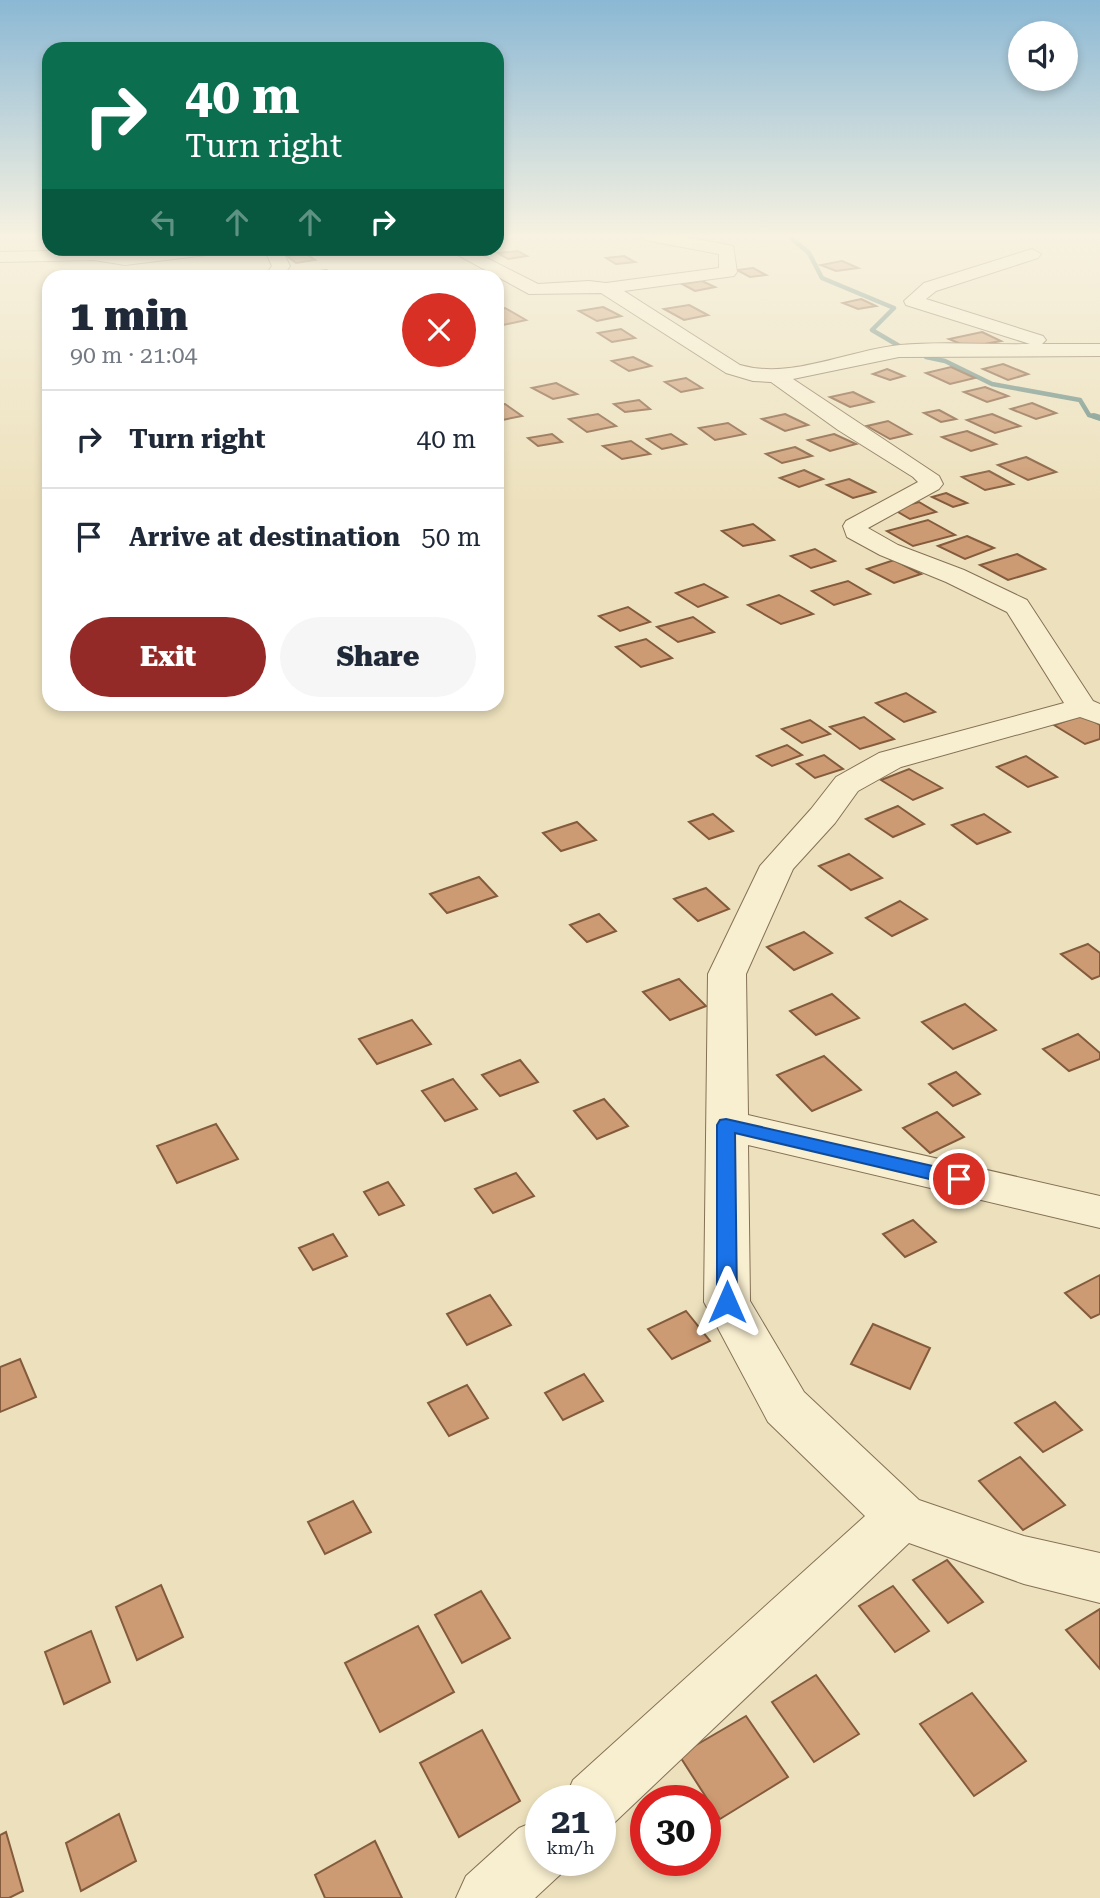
<!DOCTYPE html>
<html lang="en">
<head>
<meta charset="utf-8">
<style>
	:root { --surface:#fff; --page:#f6f6f7; --text:#1f2937; --muted:#747a83; --line:#e0e1e3; --accent:#942a27 }
	body { margin:0; font-family:"Roboto Serif",serif; background:var(--page); color:var(--text); height:100vh; display:flex; flex-direction:column; font-size:26px; white-space:nowrap }
	* { box-sizing:border-box; margin:0 }
	p { font-size:23px; color:var(--muted) }
	.icon { flex:none; width:38px; height:38px; fill:none; stroke:currentColor; stroke-width:2; stroke-linecap:round; stroke-linejoin:round }
	.map { position:relative; flex:1; overflow:hidden }
	.side { position:absolute; left:42px; top:270px; width:462px; height:441px; display:flex; flex-direction:column; background:var(--surface); border-radius:21px; box-shadow:0 4px 10px #0003 }
	.side>* { flex:none }
	.guide { position:absolute; left:42px; top:42px; width:462px; height:214px; border-radius:21px; box-shadow:0 4px 10px #0003; background:#0b6e4f; color:#fff; overflow:hidden }
	.controls { position:absolute; left:1008px; top:21px; display:grid; gap:14px }
	.controls a { display:grid; place-items:center; width:70px; height:70px; border-radius:50%; background:var(--surface); box-shadow:0 4px 10px #0003; font-size:35px }
	.speed { position:absolute; left:525px; top:1785px; display:flex; gap:14px; font-size:35px; font-weight:700; text-align:center }
	.speed>* { display:grid; place-content:center; width:91px; height:91px; border-radius:50%; background:var(--surface); box-shadow:0 4px 10px #0003; line-height:1 }
	.speed small { font-size:18px; font-weight:400 }
	.speed .limit { border:10px solid #d22; background:#fff; color:#111 }
	.pin { position:absolute; display:grid; place-items:center; width:60px; height:60px; color:#fff; margin:-30px; border:4px solid #fff; border-radius:50%; box-shadow:0 2px 7px #0007 }
	.me { position:absolute; width:77px; margin:-38px; rotate:0deg; stroke-linejoin:round; filter:drop-shadow(0 0 5px #0008) }
	.turn { display:flex; align-items:center; gap:24px; height:147px; padding:0 28px; font-size:32px }
	.turn .icon { width:91px; height:91px; stroke-width:2.5 }
	.turn b { display:block; font-size:49px; line-height:60px }
	.lanes { display:flex; align-items:center; height:66px; padding:0 28px; background:#0003; justify-content:center; gap:35px; direction:ltr }
	.lanes .off { opacity:.35 }
	.round { display:grid; place-items:center; flex:none; width:74px; height:74px; border-radius:37px; background:var(--page) }
	.summary { display:flex; align-items:center; justify-content:space-between; height:119px; padding:0 28px }
	h1 { font-size:42px; font-weight:800; line-height:52px }
	.button { display:flex; gap:14px; margin-top:auto; padding:14px 28px }
	.button a { flex:1; height:80px; border-radius:42px; background:var(--accent); color:#fff; font-size:28px; font-weight:800; line-height:80px; text-align:center }
	.button a+a { background:var(--page); color:var(--text) }
	ul { padding:0; list-style:none }
	li { display:flex; align-items:center; gap:21px; height:98px; padding:0 28px; border-top:2px solid var(--line) }
	li div { flex:1 }
	li b { display:block; font-size:26px }
	li em { font-style:normal }
	.map>svg:first-child { display:block }
</style>
</head>
<body>
<div class="map">
<svg width="1100" height="1898" viewBox="0 0 1100 1898">
	<rect width="100%" height="100%" fill="#ede1bd"/>
	<g fill="none" stroke-linecap="round" stroke-linejoin="round">
		<g stroke="#698c84" stroke-width="4.5">
			<polyline points="792,235 791,238 809,253 822,278 894,308 872,330 901,347"/>
			<polyline points="926,357 945,361 992,384 1080,400 1089,415 1100,418"/>
		</g>
		<polyline stroke="#698c84" stroke-width="6" points="1094,416 1100,418"/>
	</g>
	<g fill="#cc9b73" stroke="#845b3c" stroke-width="2">
		<polygon points="518,251 527,256 508,259 498,253"/>
		<polygon points="306,254 315,260 296,263 287,256"/>
		<polygon points="624,256 635,262 616,264 606,258"/>
		<polygon points="842,261 858,268 836,271 821,265"/>
		<polygon points="753,268 766,275 750,277 737,270"/>
		<polygon points="326,270 337,276 307,276 302,274"/>
		<polygon points="702,281 715,287 695,291 682,284"/>
		<polygon points="861,299 876,306 858,309 843,303"/>
		<polygon points="689,305 708,315 684,320 664,309"/>
		<polygon points="603,307 621,316 597,321 579,311"/>
		<polygon points="505,308 526,320 503,325 497,321 497,310"/>
		<polygon points="621,329 635,338 612,342 598,333"/>
		<polygon points="982,332 1001,341 968,347 949,339"/>
		<polygon points="633,357 651,366 629,371 612,361"/>
		<polygon points="1003,364 1028,374 1008,380 983,369"/>
		<polygon points="951,367 975,378 950,384 926,373"/>
		<polygon points="887,369 904,376 890,380 873,374"/>
		<polygon points="686,378 702,388 681,392 665,382"/>
		<polygon points="556,383 577,394 553,399 532,388"/>
		<polygon points="985,387 1008,396 987,402 964,392"/>
		<polygon points="853,392 873,402 850,407 830,397"/>
		<polygon points="639,400 650,409 625,412 614,404"/>
		<polygon points="1032,403 1056,413 1036,419 1011,409"/>
		<polygon points="505,404 522,416 497,421 497,405"/>
		<polygon points="939,410 956,419 941,422 924,413"/>
		<polygon points="598,414 616,426 587,432 569,419"/>
		<polygon points="785,414 808,425 785,431 762,419"/>
		<polygon points="992,414 1020,426 995,433 967,420"/>
		<polygon points="888,421 911,434 890,439 867,426"/>
		<polygon points="728,423 745,434 715,440 699,428"/>
		<polygon points="967,431 996,444 971,451 942,437"/>
		<polygon points="552,434 562,442 538,446 528,438"/>
		<polygon points="671,434 686,444 662,449 647,439"/>
		<polygon points="834,434 856,444 830,451 808,440"/>
		<polygon points="631,441 650,454 622,459 603,446"/>
		<polygon points="795,447 812,456 782,463 766,454"/>
		<polygon points="1026,457 1056,472 1028,480 998,465"/>
		<polygon points="804,470 823,479 799,487 780,478"/>
		<polygon points="989,471 1013,484 985,490 962,477"/>
		<polygon points="849,479 875,492 853,498 827,485"/>
		<polygon points="946,493 967,503 953,507 932,497"/>
		<polygon points="919,502 936,512 910,519 893,509"/>
		<polygon points="928,520 955,535 913,546 887,531"/>
		<polygon points="753,524 774,540 743,546 722,531"/>
		<polygon points="967,536 994,548 965,559 938,546"/>
		<polygon points="815,549 835,561 811,568 791,556"/>
		<polygon points="1017,554 1045,569 1008,580 980,565"/>
		<polygon points="894,560 921,574 894,583 867,569"/>
		<polygon points="848,581 870,594 834,605 812,591"/>
		<polygon points="704,584 727,597 698,607 676,593"/>
		<polygon points="779,595 813,614 781,624 748,605"/>
		<polygon points="628,607 650,622 620,631 599,616"/>
		<polygon points="693,617 714,632 678,642 657,627"/>
		<polygon points="646,639 672,658 641,667 616,647"/>
		<polygon points="906,693 935,712 904,722 876,703"/>
		<polygon points="1083,715 1100,725 1100,739 1085,744 1054,725"/>
		<polygon points="864,717 894,739 860,749 830,727"/>
		<polygon points="810,720 830,734 802,743 782,729"/>
		<polygon points="787,745 802,755 772,766 757,756"/>
		<polygon points="824,755 843,769 815,778 797,764"/>
		<polygon points="1026,756 1057,777 1028,787 997,767"/>
		<polygon points="909,769 942,788 913,800 881,780"/>
		<polygon points="898,806 924,824 893,837 866,819"/>
		<polygon points="713,814 733,831 709,839 689,822"/>
		<polygon points="984,814 1010,832 977,844 952,825"/>
		<polygon points="577,822 596,840 561,851 543,833"/>
		<polygon points="849,854 882,878 851,890 819,866"/>
		<polygon points="479,877 497,896 447,913 430,894"/>
		<polygon points="706,888 729,909 698,921 674,899"/>
		<polygon points="900,901 927,919 892,936 866,918"/>
		<polygon points="599,914 616,931 587,942 570,925"/>
		<polygon points="804,932 832,953 794,970 767,947"/>
		<polygon points="1088,944 1100,953 1100,976 1092,979 1061,954"/>
		<polygon points="679,979 706,1006 670,1020 643,992"/>
		<polygon points="832,994 859,1018 816,1035 790,1011"/>
		<polygon points="965,1004 996,1030 953,1049 922,1022"/>
		<polygon points="412,1020 431,1044 377,1064 359,1039"/>
		<polygon points="1078,1034 1100,1053 1100,1059 1069,1071 1043,1049"/>
		<polygon points="824,1056 861,1090 812,1111 777,1075"/>
		<polygon points="520,1060 538,1082 500,1096 482,1075"/>
		<polygon points="956,1072 980,1094 953,1106 929,1084"/>
		<polygon points="453,1079 477,1109 445,1121 422,1091"/>
		<polygon points="604,1099 628,1126 597,1139 574,1111"/>
		<polygon points="937,1112 964,1137 930,1153 903,1128"/>
		<polygon points="216,1124 238,1159 177,1183 157,1146"/>
		<polygon points="516,1173 534,1196 493,1213 475,1189"/>
		<polygon points="388,1182 404,1205 379,1215 364,1192"/>
		<polygon points="913,1220 936,1242 905,1257 883,1234"/>
		<polygon points="333,1234 347,1256 313,1270 299,1248"/>
		<polygon points="1100,1275 1100,1314 1091,1318 1065,1293"/>
		<polygon points="490,1295 511,1325 467,1345 447,1314"/>
		<polygon points="686,1311 710,1341 672,1359 648,1329"/>
		<polygon points="873,1324 930,1348 910,1389 851,1364"/>
		<polygon points="20,1359 36,1397 0,1412 0,1367"/>
		<polygon points="584,1374 603,1401 563,1420 545,1393"/>
		<polygon points="467,1385 488,1418 449,1436 428,1403"/>
		<polygon points="1055,1402 1082,1430 1043,1452 1015,1423"/>
		<polygon points="1020,1457 1065,1505 1023,1530 979,1481"/>
		<polygon points="353,1501 371,1532 325,1554 308,1522"/>
		<polygon points="947,1560 983,1602 948,1623 913,1580"/>
		<polygon points="161,1585 183,1637 137,1660 116,1607"/>
		<polygon points="893,1586 929,1631 895,1652 859,1606"/>
		<polygon points="481,1591 510,1638 462,1663 435,1615"/>
		<polygon points="1100,1609 1100,1669 1066,1630"/>
		<polygon points="418,1626 454,1692 380,1732 345,1663"/>
		<polygon points="91,1631 110,1682 64,1704 45,1652"/>
		<polygon points="816,1675 859,1734 814,1762 772,1702"/>
		<polygon points="972,1693 1026,1761 974,1796 920,1724"/>
		<polygon points="746,1716 788,1777 720,1819 679,1755"/>
		<polygon points="482,1730 520,1801 459,1837 420,1763"/>
		<polygon points="119,1814 136,1861 81,1891 66,1843"/>
		<polygon points="6,1832 23,1891 9,1898 0,1898 0,1835"/>
		<polygon points="375,1841 402,1898 325,1898 315,1875"/>
	</g>
	<g fill="none" stroke-linecap="round" stroke-linejoin="round">
		<g stroke="#857156" stroke-width="2">
			<g id="minor">
				<path d="M637 235H675L733 246 737 272 734 276 624 291 740 365C792 380 848 350 900 345 942 341 987 345 1030 344L906 305 904 301 924 283 1032 249 1041 254 1038 258 936 291 926 299 1043 336 1046 340 1042 344H1100V356L899 357 793 379 939 476 943 484 939 489 868 528 898 545 964 570 1027 600 1093 701 1100 704V724L1080 717 901 767 858 791 835 823 793 869 746 974 748 1115 1100 1196V1228L748 1145 750 1301 804 1392 919 1500 1024 1536 1100 1553V1603L1024 1584 909 1543 615 1822 600 1829V1801H564L573 1780 865 1516 768 1422 704 1302 708 974 760 866 811 809 836 777 879 753 1064 703 1007 612 946 582 880 555 847 537 843 526 846 521 918 482 913 477 838 430 771 382 753 381 726 373 601 293 529 294 445 248H467L538 284 589 281 606 283 719 268V254L645 240Z"/>
				<polygon points="184,248 230,248 222,253 125,265 94,260 0,262 0,252 94,250 125,255"/>
				<polygon points="264,248 281,248 290,266 283,276 265,276 272,266"/>
				<polygon points="541,1819 541,1860 568,1860 563,1872 535,1898 456,1898 466,1876 519,1828"/>
			</g>
		</g>
		<use href="#minor" fill="#f8eed0" fill-rule="evenodd"/>
	</g>
	<linearGradient id="sky" x2="0" y2="1"><stop stop-color="#8bb8d4"/><stop offset="0.47" stop-color="#f7f2e1"/><stop offset="1" stop-color="#f7f2e1" stop-opacity="0"/></linearGradient>
	<rect width="1100" height="501" fill="url(#sky)"/>
	<polygon fill="#1a73e8" stroke="#114b97" stroke-width="2" points="726,1119 959,1172 965,1174 968,1179 965,1184 959,1186 735,1133 737,1302 734,1308 727,1310 720,1308 717,1302 717,1125 720,1120"/>
</svg>
<div class="controls">
<a><svg class="icon" aria-label="sound" viewBox="0 0 24 24"><path d="M4 9h4l5-4v14l-5-4H4zM17 9q2 3 0 6"/></svg></a>
</div>
<div class="speed"><div>21<small>km/h</small></div><div class="limit">30</div></div>
<div class="pin" style="left:959px;top:1179px;background:#d93025"><svg class="icon" aria-label="arrive" viewBox="0 0 24 24"><path d="M6 21V4h12l-3 4 3 4H6"/></svg></div>
<svg class="me" style="left:727px;top:1302px" viewBox="-20 -20 40 40"><path d="M0-17L14 15 0 8-14 15z" fill="#1a73e8" stroke="#fff" stroke-width="4"/></svg>
<div class="guide">
<div class="turn"><svg class="icon" aria-label="right" viewBox="0 0 24 24"><path d="M7 20v-9h11M14 6l5 5-5 5"/></svg><div><b>40 m</b>Turn right</div></div>
<div class="lanes"><svg class="icon off" aria-label="left" viewBox="0 0 24 24"><path d="M17 20v-9H6M10 6l-5 5 5 5"/></svg><svg class="icon off" aria-label="ahead" viewBox="0 0 24 24"><path d="M12 20V5M6 11l6-6 6 6"/></svg><svg class="icon off" aria-label="ahead" viewBox="0 0 24 24"><path d="M12 20V5M6 11l6-6 6 6"/></svg><svg class="icon" aria-label="right" viewBox="0 0 24 24"><path d="M7 20v-9h11M14 6l5 5-5 5"/></svg></div>
</div>
<section class="side">
<div class="summary"><div><h1>1 min</h1><p>90 m · 21:04</p></div><a class="round" style="background:#d93025;color:#fff"><svg class="icon" aria-label="close" viewBox="0 0 24 24"><path d="M6 6l12 12M18 6L6 18"/></svg></a></div>
<ul>
<li><svg class="icon" aria-label="right" viewBox="0 0 24 24"><path d="M7 20v-9h11M14 6l5 5-5 5"/></svg><div><b>Turn right</b></div><em>40 m</em></li>
<li><svg class="icon" aria-label="arrive" viewBox="0 0 24 24"><path d="M6 21V4h12l-3 4 3 4H6"/></svg><div><b>Arrive at destination</b></div><em>50 m</em></li>
</ul>
<div class="button"><a>Exit</a><a>Share</a></div>
</section>
</div>
</body>
</html>
